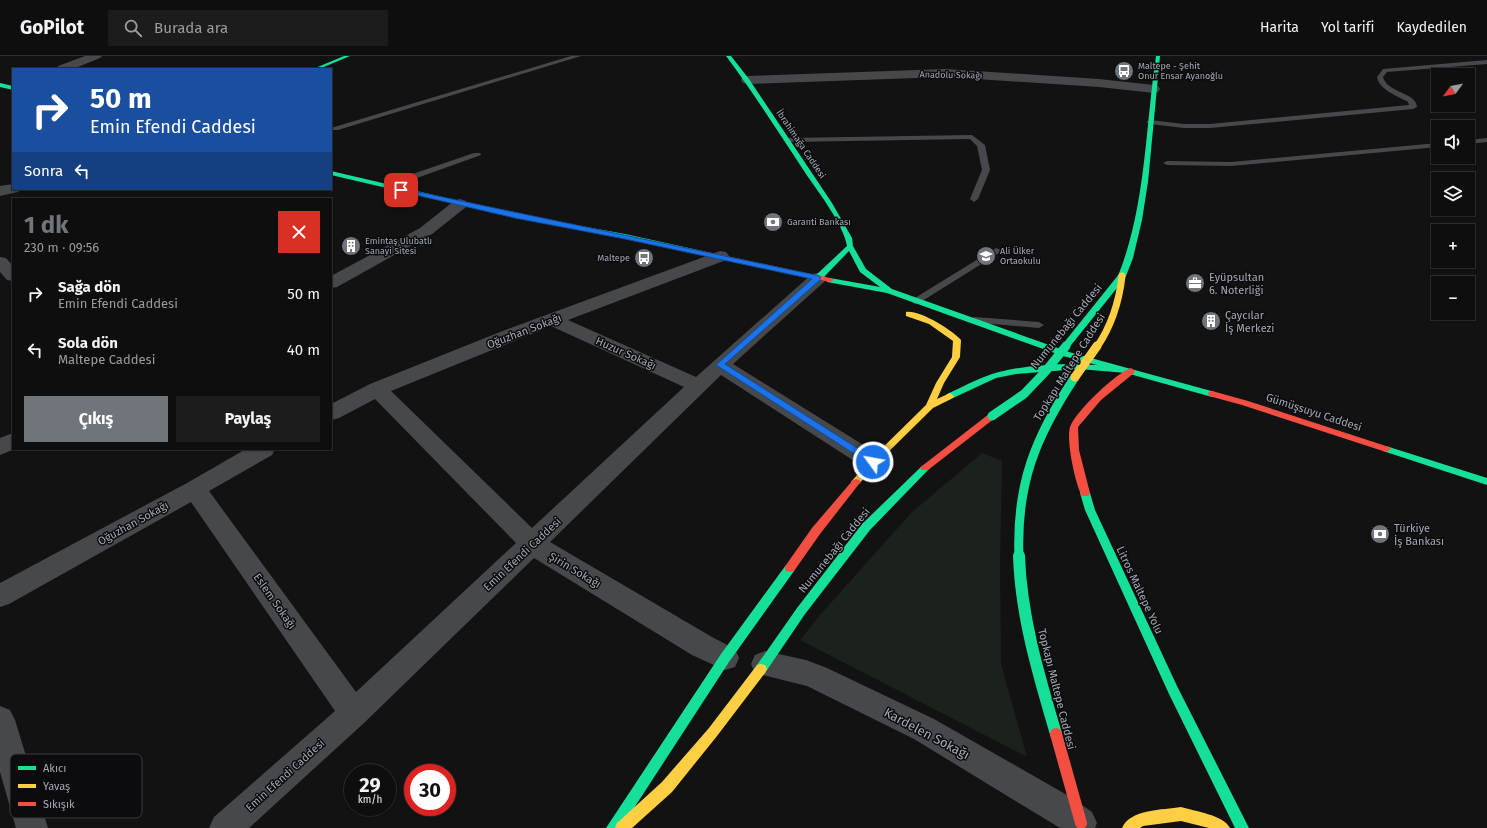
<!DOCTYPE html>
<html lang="tr">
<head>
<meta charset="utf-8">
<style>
	:root { --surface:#0e0e0e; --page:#1c1c1c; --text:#f1f3f6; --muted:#9b9c9e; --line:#2e2e2e; --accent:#70747b }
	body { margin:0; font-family:"Fira Sans",sans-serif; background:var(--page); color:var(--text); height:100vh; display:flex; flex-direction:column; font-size:15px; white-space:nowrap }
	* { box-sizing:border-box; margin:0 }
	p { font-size:13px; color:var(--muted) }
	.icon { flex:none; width:22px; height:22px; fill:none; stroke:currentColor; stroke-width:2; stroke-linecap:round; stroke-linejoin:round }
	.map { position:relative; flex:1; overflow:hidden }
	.details { position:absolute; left:12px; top:142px; width:320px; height:252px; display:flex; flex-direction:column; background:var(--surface); border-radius:0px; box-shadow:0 1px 3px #0004,0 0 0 1px var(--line) }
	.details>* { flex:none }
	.hud { position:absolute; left:12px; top:12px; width:320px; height:122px; border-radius:0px; box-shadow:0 1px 3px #0004,0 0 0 1px var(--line); background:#1a4fa0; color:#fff; overflow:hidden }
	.needle { width:26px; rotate:238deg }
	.tools { position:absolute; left:1431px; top:12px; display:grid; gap:8px }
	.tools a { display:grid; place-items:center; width:44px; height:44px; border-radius:0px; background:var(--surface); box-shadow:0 1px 3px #0004,0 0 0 1px var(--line); font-size:20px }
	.speed { position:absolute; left:344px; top:708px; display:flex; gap:8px; font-size:20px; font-weight:700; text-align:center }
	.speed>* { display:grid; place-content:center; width:52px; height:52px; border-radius:50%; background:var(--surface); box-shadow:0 1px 3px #0004,0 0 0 1px var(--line); line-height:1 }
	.speed small { font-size:10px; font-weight:400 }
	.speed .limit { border:6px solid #d22; background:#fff; color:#111 }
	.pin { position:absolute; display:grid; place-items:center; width:34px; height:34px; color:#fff; margin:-17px; border-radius:8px; box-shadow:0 2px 6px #0006 }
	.me { position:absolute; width:44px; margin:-22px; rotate:302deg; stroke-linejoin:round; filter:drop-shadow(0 0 3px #0008) }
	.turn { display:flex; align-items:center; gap:14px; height:84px; padding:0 12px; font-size:18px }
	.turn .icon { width:52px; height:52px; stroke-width:2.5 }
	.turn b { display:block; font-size:28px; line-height:34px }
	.then { display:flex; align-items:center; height:38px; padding:0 12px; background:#0003; gap:8px; font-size:15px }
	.round { display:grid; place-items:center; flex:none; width:42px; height:42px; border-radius:0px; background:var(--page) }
	.headline { display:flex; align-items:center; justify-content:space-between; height:68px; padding:0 12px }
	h1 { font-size:24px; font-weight:700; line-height:30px; color:var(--accent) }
	.button { display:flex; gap:8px; margin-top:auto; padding:8px 12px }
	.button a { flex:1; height:46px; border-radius:0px; background:var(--accent); color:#fff; font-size:16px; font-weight:700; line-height:46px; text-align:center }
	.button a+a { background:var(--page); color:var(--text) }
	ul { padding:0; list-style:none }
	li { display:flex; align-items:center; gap:12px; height:56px; padding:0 12px }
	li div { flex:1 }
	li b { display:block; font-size:15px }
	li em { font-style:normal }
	header { display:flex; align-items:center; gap:24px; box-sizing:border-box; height:56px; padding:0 20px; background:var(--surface); border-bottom:1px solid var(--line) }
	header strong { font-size:19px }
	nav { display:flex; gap:22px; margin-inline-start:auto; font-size:14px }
	.search { width:280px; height:36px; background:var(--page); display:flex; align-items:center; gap:10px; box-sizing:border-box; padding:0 14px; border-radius:0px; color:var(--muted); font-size:15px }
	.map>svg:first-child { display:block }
</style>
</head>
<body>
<header>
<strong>GoPilot</strong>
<div class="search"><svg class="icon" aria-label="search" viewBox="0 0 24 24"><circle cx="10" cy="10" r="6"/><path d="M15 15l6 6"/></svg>Burada ara</div>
<nav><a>Harita</a><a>Yol tarifi</a><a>Kaydedilen</a></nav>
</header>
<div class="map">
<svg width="1487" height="772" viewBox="0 0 1487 772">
	<rect width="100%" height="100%" fill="#121212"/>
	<polygon fill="#1b211b" points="982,397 1002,405 1000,508 1001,608 1027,701 800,584 821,558 911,457"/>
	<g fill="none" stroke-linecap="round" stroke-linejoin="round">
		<g fill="#46484b" fill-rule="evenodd">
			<polygon points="571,0 581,0 338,74 332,74 331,72"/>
			<path d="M1487 4V8L1387 16 1383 21C1387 37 1416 36 1417 51L1413 53 1210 72H1184L1150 68 1146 66 1150 64 1184 68H1210L1409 49 1408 46C1398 40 1379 34 1377 21L1383 13Z"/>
			<polygon points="972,79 985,89 990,114 978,143 974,146 970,143 982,114 977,90 970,83 787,86 783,84 787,82"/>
			<polygon points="1487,82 1487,86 1468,88 1468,84"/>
			<polygon points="1438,87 1438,91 1231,110 1167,109 1163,107 1167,105 1231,106"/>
			<polygon points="474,97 480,97 481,99 389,132 386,132 382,130 383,128"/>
			<polygon points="996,192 999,193 1001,195 999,197 919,247 915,248 910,245"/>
			<polygon points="975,261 1039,266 1044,269 1039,272 971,266 970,264 971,262"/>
		</g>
		<g fill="#46484b" fill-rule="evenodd">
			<polygon points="85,0 102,0 100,2 73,13 56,13 58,10"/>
			<polygon points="945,13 1099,23 1154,29 1158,30 1160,33 1158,36 1154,37 1099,31 945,21 747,28 743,27 741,24 743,21 747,20"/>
			<polygon points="13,128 13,133 21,133 18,136 0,140 0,130"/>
			<polygon points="460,143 466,145 468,148 466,151 432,178 337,231 331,232 331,220 420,172 454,145"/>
			<path d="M720 195 726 196 729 200 726 204 568 264 696 321 812 218 818 217 824 218 827 222 824 226 733 308 881 400 884 406 881 412 873 414 865 412 721 319 550 486 712 581 735 593 739 602 735 611 725 614 692 599 534 502 364 667 249 772H209L214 761 335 655 191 446 9 548 0 551V527L187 427 246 393H275L272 399 209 435 356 636 516 487 375 343 339 362 331 364V348L370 328 500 276ZM551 270 684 331 532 472 391 335Z"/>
			<polygon points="0,201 6,202 13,210 13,225 7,224 0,216"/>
			<polygon points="13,377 13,393 15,393 0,399 0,382"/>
			<polygon points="765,595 806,604 827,612 934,663 1067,739 1092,756 1097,767 1095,772 1060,772 914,683 807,630 755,617 751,608 755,599"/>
			<polygon points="0,650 10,654 15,664 48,772 16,772 0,716"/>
		</g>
		<g fill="#16e098" fill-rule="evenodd">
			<polygon points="344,0 350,0 319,13 313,13"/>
			<path d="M726 0H731L749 23 832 147 852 182 853 190 866 213 892 233 1069 296 1215 336 1216 338 1215 340 1212 341 1126 317 1079 313 1016 318 996 322 953 342H947L946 340 947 338C962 331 977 323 992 318 1020 309 1068 306 1097 309L1063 300 887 237 827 226 826 224 830 222 880 231 860 216 849 195 821 224H815V220L847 190C844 170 820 138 808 121 781 80 755 39 726 0Z"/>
			<path d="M1156 0H1160L1148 126 1142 164 1133 202 1126 220 1122 222 1118 220C1146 150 1145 74 1156 0Z"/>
			<polygon points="0,27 13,30 13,34 0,31"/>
			<polygon points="331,115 515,158 625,178 698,194 701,196 698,198 625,182 515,162 331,119"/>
			<polygon points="1386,390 1487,422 1487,429 1383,395 1381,393"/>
			<polygon points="925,409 928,410 930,412 928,414 870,474 805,558 765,617 761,618 757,617 755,613 757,609 797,552 862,468 922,410"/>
			<polygon points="1085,433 1088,434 1090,437 1095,454 1177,630 1249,772 1235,772 1169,638 1085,454 1080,437 1082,434"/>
			<polygon points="790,508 794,509 795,512 794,515 729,606 621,772 606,772 721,598 786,509"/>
		</g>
		<g fill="#ffcf43" fill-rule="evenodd">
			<path d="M906 256C920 254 952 274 961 284L960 301 944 327 937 343 950 337 954 340 953 342 933 352 876 408 859 428H853L851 426 870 404 926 349 936 327 952 301 953 285 929 268 906 260Z"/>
			<polygon points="761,608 765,609 767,613 765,617 717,680 672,736 632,772 615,772 617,767 662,726 709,672 757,609"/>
			<path d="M1181 751C1194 755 1224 759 1230 772H1209L1181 765 1143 770 1140 772H1122C1130 753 1163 754 1181 751Z"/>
		</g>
		<g fill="#f24e42" fill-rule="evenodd">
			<polygon points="698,194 830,222 834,224 830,226 696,197 696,195"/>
			<path d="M1131 312 1135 315 1134 317 1101 344 1078 371 1079 394 1090 437 1088 440H1082C1075 428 1066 383 1070 371 1075 356 1117 316 1131 312Z"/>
			<polygon points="1212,335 1248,345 1389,391 1391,393 1386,396 1242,349 1209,340 1208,338 1209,336"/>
			<polygon points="992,357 995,358 996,360 995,362 928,414 922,414 920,412 922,410 989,358"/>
			<polygon points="856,423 859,424 861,426 859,428 820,478 794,515 790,516 786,515 785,512 786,509 812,472 853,424"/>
		</g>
		<polyline stroke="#16e098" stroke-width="7" points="1065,291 1122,220"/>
		<g stroke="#16e098" stroke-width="9">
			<polyline points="992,360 1024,338 1045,316 1066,290"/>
			<path d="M1019 501C1016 429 1035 381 1075 321"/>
		</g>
		<path stroke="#16e098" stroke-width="12" d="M1019 500C1021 561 1039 620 1056 678"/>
		<path stroke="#ffcf43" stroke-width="7" d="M1097 291C1112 269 1119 247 1122 220"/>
		<polyline stroke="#ffcf43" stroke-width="9" points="1075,321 1097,290"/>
		<polyline stroke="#f24e42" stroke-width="12" points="1056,678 1081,767"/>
	</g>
	<polygon fill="#1a73e8" stroke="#114b97" points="399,132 820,220 820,224 725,308 876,404 877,406 876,408 870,408 716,309 812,223 625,183 515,162 399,135"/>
	<defs>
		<g id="bus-disc" transform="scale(1)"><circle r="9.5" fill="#70747b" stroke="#0c0c0e"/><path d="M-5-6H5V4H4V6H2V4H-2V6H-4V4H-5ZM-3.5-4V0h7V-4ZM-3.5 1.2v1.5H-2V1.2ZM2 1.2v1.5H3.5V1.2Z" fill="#fff"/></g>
		<g id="bank-disc" transform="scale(1)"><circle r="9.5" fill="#70747b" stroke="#0c0c0e"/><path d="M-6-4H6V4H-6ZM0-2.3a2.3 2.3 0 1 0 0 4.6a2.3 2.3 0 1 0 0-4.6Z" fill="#fff"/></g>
		<g id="building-disc" transform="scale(1)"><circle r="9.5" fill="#70747b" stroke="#0c0c0e"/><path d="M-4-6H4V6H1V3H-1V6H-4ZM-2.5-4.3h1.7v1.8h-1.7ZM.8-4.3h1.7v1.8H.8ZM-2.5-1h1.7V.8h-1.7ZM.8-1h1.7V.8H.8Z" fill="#fff"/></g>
		<g id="school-disc" transform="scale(1)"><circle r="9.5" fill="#70747b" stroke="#0c0c0e"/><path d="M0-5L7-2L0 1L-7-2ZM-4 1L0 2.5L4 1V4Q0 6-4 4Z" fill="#fff"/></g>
		<g id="office-disc" transform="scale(1)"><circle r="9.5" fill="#70747b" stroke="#0c0c0e"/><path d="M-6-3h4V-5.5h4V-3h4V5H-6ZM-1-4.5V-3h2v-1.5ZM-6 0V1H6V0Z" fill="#fff"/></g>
	</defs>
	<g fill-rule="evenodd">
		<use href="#bus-disc" x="1124" y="15"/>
		<use href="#bank-disc" x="773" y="166"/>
		<use href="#building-disc" x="351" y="190"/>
		<use href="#school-disc" x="986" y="200"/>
		<use href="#bus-disc" x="644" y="202"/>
		<use href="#office-disc" x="1195" y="227"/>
		<use href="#building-disc" x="1211" y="265"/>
		<use href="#bank-disc" x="1380" y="478"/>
	</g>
	<g text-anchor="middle" stroke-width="3" stroke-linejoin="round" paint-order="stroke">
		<g font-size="9" fill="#a3a9b4" stroke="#0c0c0e" text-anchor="start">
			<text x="1138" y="13">Maltepe - Şehit<tspan x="1138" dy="10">Onur Ensar Ayanoğlu</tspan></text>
			<text x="787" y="169">Garanti Bankası</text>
			<text x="365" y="188">Emintaş Ulubatlı<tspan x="365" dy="10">Sanayi Sitesi</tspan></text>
			<text x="1000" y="198">Ali Ülker<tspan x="1000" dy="10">Ortaokulu</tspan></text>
			<text x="630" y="205" text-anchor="end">Maltepe</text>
		</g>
		<g font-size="9" fill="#a3a9b4" stroke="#0c0c0e">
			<text transform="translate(951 19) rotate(1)" y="3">Anadolu Sokağı</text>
			<text transform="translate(801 88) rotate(56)" y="3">İbrahimağa Caddesi</text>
		</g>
		<g font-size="11" fill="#a3a9b4" stroke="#0c0c0e" text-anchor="start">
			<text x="1209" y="225">Eyüpsultan<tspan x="1209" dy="13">6. Noterliği</tspan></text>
			<text x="1225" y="263">Çaycılar<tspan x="1225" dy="13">İş Merkezi</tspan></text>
			<text x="1394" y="476">Türkiye<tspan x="1394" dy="13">İş Bankası</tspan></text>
		</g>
		<g font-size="11" fill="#a3a9b4" stroke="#0c0c0e">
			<text transform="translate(1066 270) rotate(-51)" y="4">Numunebağı Caddesi</text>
			<text transform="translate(524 275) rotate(-21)" y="4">Oğuzhan Sokağı</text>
			<text transform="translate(626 297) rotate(24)" y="4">Huzur Sokağı</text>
			<text transform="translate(1069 311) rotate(-58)" y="4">Topkapı Maltepe Caddesi</text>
			<text transform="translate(1314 356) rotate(18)" y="4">Gümüşsuyu Caddesi</text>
			<text transform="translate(133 467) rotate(-29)" y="4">Oğuzhan Sokağı</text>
			<text transform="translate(834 494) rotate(-51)" y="4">Numunebağı Caddesi</text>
			<text transform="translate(522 498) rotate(-43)" y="4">Emin Efendi Caddesi</text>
			<text transform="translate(575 514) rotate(31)" y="4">Şirin Sokağı</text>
			<text transform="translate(1140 534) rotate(65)" y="4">Litros Maltepe Yolu</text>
			<text transform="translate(275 545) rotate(55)" y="4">Eslem Sokağı</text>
			<text transform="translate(1057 633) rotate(76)" y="4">Topkapı Maltepe Caddesi</text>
			<text transform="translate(285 719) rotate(-42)" y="4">Emin Efendi Caddesi</text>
		</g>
		<g font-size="13" fill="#a3a9b4" stroke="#0c0c0e">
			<text transform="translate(927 677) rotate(28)" y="5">Kardelen Sokağı</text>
		</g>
	</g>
	<rect x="10" y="698" width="132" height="64" rx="6" fill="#0c0c0e" stroke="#393b40" stroke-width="1"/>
	<rect x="18" y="710" width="18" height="4" fill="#16e098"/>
	<rect x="18" y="728" width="18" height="4" fill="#ffcf43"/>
	<rect x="18" y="746" width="18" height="4" fill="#f24e42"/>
	<g font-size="11" fill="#a3a9b4">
		<text x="43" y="716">Akıcı</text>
		<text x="43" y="734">Yavaş</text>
		<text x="43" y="752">Sıkışık</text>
	</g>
</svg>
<div class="tools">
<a><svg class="needle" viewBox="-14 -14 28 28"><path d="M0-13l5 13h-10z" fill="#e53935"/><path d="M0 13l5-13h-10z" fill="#9b9c9e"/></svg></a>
<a><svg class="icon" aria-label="sound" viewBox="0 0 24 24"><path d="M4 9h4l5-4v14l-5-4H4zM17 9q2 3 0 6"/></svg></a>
<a><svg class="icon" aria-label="layers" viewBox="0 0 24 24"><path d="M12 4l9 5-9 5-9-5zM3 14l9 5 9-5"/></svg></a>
<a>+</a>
<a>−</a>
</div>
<div class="speed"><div>29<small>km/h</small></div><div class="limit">30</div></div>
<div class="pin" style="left:401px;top:134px;background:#d93025"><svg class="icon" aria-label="arrive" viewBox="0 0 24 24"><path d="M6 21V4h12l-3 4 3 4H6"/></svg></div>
<svg class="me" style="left:873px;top:406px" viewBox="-20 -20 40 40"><circle r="17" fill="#1a73e8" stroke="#fff" stroke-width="3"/><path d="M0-11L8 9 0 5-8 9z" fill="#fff"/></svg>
<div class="hud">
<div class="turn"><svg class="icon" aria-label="right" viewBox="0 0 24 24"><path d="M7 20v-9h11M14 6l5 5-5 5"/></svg><div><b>50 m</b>Emin Efendi Caddesi</div></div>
<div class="then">Sonra<svg class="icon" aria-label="left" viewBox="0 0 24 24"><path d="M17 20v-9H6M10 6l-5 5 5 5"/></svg></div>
</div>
<section class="details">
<div class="headline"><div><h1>1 dk</h1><p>230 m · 09:56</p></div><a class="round" style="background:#d93025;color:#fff"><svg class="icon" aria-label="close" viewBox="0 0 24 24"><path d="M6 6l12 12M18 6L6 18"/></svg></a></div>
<ul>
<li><svg class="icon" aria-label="right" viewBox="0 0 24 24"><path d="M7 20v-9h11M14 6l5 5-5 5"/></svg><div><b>Sağa dön</b><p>Emin Efendi Caddesi</p></div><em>50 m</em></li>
<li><svg class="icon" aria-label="left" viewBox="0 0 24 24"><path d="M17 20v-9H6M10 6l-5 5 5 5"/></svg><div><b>Sola dön</b><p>Maltepe Caddesi</p></div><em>40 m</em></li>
</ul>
<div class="button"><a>Çıkış</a><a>Paylaş</a></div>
</section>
</div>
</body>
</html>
